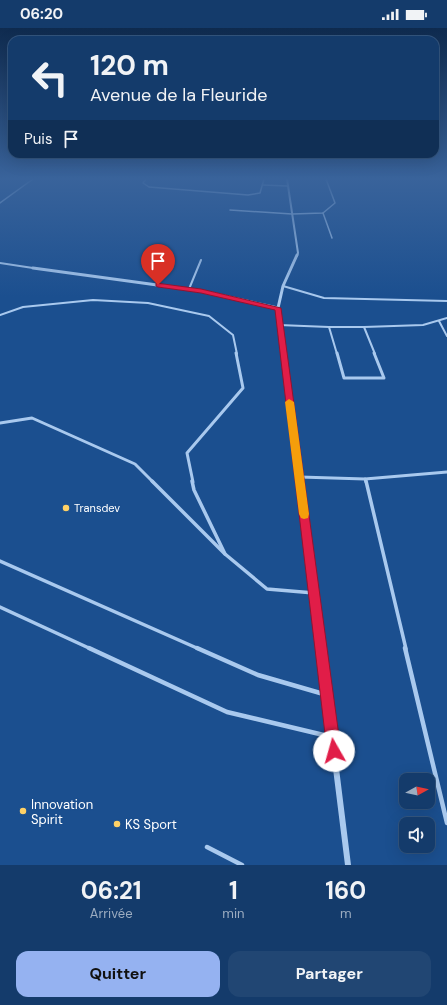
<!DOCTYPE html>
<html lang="fr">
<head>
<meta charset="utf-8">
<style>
	:root { --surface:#143b6b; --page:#214673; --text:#f1f3f6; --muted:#9dadc1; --line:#33557e; --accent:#95b2f1 }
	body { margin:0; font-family:"DM Sans",sans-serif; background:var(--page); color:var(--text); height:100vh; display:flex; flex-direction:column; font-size:15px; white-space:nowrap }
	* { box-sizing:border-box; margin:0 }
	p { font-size:13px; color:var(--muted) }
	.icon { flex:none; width:22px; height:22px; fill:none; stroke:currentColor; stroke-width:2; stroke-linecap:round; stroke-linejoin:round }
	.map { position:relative; height:837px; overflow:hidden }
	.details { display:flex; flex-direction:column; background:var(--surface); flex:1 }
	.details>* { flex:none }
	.guide { position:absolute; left:8px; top:8px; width:431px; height:122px; border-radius:12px; box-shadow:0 4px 16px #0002,0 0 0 1px var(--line); background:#143b6b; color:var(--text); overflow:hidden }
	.needle { width:26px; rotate:82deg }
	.controls { position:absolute; left:399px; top:745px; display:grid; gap:8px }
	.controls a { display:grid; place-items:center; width:36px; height:36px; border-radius:8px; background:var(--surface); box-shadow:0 4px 16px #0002,0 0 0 1px var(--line); font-size:20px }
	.pin { position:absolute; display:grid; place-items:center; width:34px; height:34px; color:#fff; margin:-41px -17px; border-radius:50% 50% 50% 0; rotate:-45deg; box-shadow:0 0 4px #0007 }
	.pin .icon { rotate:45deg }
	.me { position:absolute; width:44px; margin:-22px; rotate:353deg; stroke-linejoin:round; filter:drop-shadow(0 0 3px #0008) }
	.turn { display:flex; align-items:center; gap:14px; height:84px; padding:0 16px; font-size:18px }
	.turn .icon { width:52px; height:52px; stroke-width:2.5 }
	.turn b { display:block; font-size:28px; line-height:34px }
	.then { display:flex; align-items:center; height:38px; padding:0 16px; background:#0003; gap:8px; font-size:15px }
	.eta { display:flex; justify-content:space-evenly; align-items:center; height:68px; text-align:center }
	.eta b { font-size:24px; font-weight:700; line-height:28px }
	.primary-button { display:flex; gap:8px; margin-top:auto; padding:8px 16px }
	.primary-button a { flex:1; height:46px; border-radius:12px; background:var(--accent); color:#111; font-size:16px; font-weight:700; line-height:46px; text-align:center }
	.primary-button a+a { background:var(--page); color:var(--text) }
	.status { display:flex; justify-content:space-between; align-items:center; height:28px; padding:0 20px; background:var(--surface); direction:ltr }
	.status svg { height:11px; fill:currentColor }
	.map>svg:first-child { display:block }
</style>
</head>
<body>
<div class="status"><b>06:20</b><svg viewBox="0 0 49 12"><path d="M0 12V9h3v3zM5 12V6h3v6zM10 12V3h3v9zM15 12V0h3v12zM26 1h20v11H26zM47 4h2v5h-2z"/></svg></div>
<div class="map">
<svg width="447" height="837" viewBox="0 0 447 837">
	<rect width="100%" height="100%" fill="#1b4f8f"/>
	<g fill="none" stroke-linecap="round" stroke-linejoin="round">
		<g stroke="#a9c9ee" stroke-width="1.5">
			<polyline points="146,151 143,155 149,159 248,167 260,165 264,151"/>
			<polyline points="263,157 288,158"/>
			<polyline points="0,175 33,151"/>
			<polyline points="230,182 292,186 323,185 335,175 326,151"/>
			<polyline points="323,185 332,210"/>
		</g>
		<g stroke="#a9c9ee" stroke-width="2">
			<polyline points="0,235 33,240"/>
			<polyline points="283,258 324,270 447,273"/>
			<polyline points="189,261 201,232"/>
			<polyline points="0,287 23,279 93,272 148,275 209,288 233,307 237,326"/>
			<polyline points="439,293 447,308"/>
			<polyline points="279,297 329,299 337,326"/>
			<polyline points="329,299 364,299"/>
			<polyline points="375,326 364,299 423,297 447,290"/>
		</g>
		<g stroke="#a9c9ee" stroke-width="3">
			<polyline points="337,325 344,350 384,350 374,325"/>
			<polyline points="0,395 32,390 135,436 153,454"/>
			<polyline points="300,449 365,451 366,454"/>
			<polyline points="365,451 447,444"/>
			<polyline points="193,454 187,425 243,360 236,325"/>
		</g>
		<g stroke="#a9c9ee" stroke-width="3.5">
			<polyline points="152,453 225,526 267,561 314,565"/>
			<polyline points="192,453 194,462 225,526"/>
			<polyline points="366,453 406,621"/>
			<polyline points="0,533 199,621"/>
			<polyline points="0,579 91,621"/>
		</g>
		<g stroke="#a9c9ee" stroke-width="4.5">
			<polyline points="89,620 227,684 332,709"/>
			<polyline points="197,620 258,647 327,667"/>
			<polyline points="405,620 447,795"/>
			<polyline points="207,819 242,837"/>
		</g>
		<polyline stroke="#a9c9ee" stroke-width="2" points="287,151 298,225 297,228"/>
		<g stroke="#a9c9ee" stroke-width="3">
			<polyline points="33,240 201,263 278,280 284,326"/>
			<polyline points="278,280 283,258 297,227"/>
		</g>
		<polyline stroke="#a9c9ee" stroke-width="3.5" points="284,325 300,454"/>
		<polyline stroke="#a9c9ee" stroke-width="5" points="300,453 321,621"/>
		<polyline stroke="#a9c9ee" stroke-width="6" points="321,620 348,837"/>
	</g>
	<linearGradient id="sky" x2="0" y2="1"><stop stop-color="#0f2b4f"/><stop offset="0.56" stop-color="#39639b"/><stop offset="1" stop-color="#39639b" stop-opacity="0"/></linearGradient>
	<rect width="447" height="269" fill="url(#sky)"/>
	<polygon fill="#e11d48" stroke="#92132f" points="156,255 201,261 281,280 341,723 339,728 334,730 329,728 327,723 275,282 201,265 158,259 156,258"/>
	<polygon fill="#f59e0b" points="289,371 294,374 309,486 308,490 304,491 301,490 299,486 285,374"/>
	<g fill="#ffd166" stroke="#1b4f8f" stroke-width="1.5">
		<circle cx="66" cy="480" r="4"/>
		<circle cx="23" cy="783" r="4"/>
		<circle cx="117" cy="796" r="4"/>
	</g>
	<g text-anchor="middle" stroke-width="3" stroke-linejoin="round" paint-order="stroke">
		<g font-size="11" fill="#fff" stroke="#1b4f8f" text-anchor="start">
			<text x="74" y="484">Transdev</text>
		</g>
		<g font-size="13" fill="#fff" stroke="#1b4f8f" text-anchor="start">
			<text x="31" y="781">Innovation<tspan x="31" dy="15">Spirit</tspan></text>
			<text x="125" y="801">KS Sport</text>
		</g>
	</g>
</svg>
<div class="controls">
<a><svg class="needle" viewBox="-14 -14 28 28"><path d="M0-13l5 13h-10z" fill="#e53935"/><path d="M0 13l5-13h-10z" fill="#9dadc1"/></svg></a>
<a><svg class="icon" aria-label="sound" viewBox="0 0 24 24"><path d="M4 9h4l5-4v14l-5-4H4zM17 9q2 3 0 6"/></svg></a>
</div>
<div class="pin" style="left:158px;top:257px;background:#d93025"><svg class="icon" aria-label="arrive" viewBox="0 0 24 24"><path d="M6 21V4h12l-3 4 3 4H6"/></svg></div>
<svg class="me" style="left:334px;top:723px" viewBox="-20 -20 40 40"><circle r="19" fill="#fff"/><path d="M0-13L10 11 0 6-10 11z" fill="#e11d48"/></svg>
<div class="guide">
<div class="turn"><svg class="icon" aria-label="left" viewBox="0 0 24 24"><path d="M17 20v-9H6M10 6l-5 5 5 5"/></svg><div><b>120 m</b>Avenue de la Fleuride</div></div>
<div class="then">Puis<svg class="icon" aria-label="arrive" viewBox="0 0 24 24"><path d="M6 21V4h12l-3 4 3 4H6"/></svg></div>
</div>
</div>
<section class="details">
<div class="eta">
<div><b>06:21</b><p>Arrivée</p></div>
<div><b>1</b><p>min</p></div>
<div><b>160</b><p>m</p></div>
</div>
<div class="primary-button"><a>Quitter</a><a>Partager</a></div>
</section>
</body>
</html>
